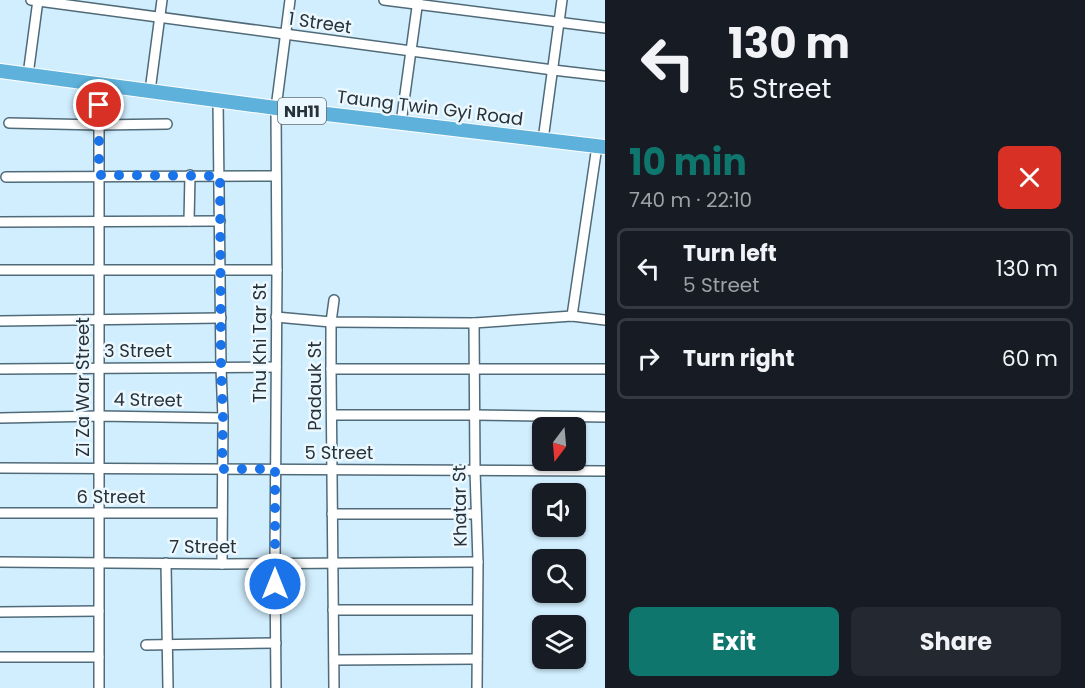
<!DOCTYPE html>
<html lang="en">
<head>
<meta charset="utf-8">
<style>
	:root { --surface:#171b24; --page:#242831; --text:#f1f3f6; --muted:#9ea1a6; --line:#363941; --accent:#0f766e }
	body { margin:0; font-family:Poppins,sans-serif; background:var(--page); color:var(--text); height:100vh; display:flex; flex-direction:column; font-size:22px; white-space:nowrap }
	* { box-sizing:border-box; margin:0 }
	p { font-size:20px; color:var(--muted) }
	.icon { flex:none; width:33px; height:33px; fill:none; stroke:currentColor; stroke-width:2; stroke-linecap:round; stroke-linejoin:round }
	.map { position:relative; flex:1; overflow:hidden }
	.drawer { display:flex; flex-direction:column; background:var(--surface); width:480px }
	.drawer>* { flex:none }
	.banner { background:#171b24; color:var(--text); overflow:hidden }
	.needle { width:39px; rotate:196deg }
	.fabs { position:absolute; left:532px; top:417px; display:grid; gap:12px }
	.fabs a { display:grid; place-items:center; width:54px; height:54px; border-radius:9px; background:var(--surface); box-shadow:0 2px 4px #0004; font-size:30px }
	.pin { position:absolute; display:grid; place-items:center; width:51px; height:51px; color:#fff; margin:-26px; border:3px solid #fff; border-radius:50%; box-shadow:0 2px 6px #0007 }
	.me { position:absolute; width:66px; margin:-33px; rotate:0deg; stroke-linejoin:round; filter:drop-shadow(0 0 4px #0008) }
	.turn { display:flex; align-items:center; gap:21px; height:126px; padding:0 24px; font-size:27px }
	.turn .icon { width:78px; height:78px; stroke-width:2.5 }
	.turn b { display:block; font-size:42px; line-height:51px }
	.round { display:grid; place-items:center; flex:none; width:63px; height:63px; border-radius:9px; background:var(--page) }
	.overview { display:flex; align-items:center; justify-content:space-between; height:102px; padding:0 24px }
	h1 { font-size:36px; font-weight:700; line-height:45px; color:var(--accent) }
	.primary-button { display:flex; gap:12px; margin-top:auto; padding:12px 24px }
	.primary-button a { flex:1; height:69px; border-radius:9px; background:var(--accent); color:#fff; font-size:24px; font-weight:700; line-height:69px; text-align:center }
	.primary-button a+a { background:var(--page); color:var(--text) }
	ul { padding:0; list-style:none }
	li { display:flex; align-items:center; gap:18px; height:81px; margin:0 12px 9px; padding:0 12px; border:3px solid var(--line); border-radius:9px }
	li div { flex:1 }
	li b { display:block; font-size:22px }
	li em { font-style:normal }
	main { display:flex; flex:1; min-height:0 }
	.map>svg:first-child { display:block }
</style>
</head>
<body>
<main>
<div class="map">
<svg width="605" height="688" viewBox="0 0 605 688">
	<rect width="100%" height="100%" fill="#d1eefe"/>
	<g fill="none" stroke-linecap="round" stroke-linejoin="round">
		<g stroke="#506a78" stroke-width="12">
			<g id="minor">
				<polyline points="31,0 553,70 605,76"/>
				<polyline points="384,0 605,28"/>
				<polyline points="28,75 38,0"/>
				<polyline points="99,85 99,688"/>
				<polyline points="150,91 162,0"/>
				<polyline points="218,100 221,368 223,418 222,564"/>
				<polyline points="9,123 99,125 167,124"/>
				<polyline points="401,123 418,0"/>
				<polyline points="543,140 562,0"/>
				<polyline points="6,177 276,176"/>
				<polyline points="189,221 190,175"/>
				<polyline points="0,222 220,221"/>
				<polyline points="0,270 277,270"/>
				<polyline points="334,300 331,322 331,369 334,688"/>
				<polyline points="572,316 597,146"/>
				<polyline points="276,317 331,322 474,323 572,316 605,320"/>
				<polyline points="0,321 221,318"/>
				<polyline points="474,323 475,470 478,562 477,688"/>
				<polyline points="0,369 276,367"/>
				<polyline points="331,369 605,369"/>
				<polyline points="332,415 475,415 605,417"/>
				<polyline points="0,418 99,416 223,418"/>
				<polyline points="0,468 605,471"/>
				<polyline points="0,513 222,513"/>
				<polyline points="332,514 476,514"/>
				<polyline points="0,562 222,564 478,562"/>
				<polyline points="166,563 168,688"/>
				<polyline points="333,610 477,610"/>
				<polyline points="0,612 99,611"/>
				<polyline points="146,645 276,643"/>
				<polyline points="0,657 99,657"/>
				<polyline points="334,660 477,659"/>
				<polyline points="276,688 275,564 277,270 276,108 290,0"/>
			</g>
		</g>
		<g stroke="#fff" stroke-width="16">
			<polyline id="highway" points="0,71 276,108 605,147"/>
		</g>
		<use href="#minor" stroke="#fff" stroke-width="9"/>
		<use href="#highway" stroke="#5db1da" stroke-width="14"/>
	</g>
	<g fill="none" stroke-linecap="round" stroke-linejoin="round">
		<polyline stroke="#1a73e8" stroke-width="10" stroke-dasharray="0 18" points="99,105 99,175 220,176 221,368 223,418 222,469 275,469 275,584"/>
	</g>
	<g text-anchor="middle" stroke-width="5" stroke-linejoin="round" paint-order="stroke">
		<rect fill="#ecf8ff" stroke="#626d74" stroke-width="1.5" x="278" y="98" width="48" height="26" rx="4.5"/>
		<g font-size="16" font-weight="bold" fill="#273238">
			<text x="302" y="117">NH11</text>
		</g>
		<g font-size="18" fill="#273238" stroke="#ecf8ff">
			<text transform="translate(320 23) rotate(8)" y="6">1 Street</text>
			<text transform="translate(430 108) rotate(7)" y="6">Taung Twin Gyi Road</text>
			<text transform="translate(260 343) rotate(-90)" y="6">Thu Khi Tar St</text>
			<text x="138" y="357">3 Street</text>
			<text transform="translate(315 386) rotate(-90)" y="6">Padauk St</text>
			<text transform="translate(83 387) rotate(-90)" y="6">Zi Za War Street</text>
			<text transform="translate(148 400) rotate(1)" y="6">4 Street</text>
			<text x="339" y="459">5 Street</text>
			<text x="111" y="503">6 Street</text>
			<text transform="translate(460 506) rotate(-91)" y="6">Khatar St</text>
			<text x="203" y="553">7 Street</text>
		</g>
	</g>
</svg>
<div class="fabs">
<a><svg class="needle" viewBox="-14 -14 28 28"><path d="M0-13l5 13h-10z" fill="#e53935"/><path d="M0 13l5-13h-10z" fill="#9ea1a6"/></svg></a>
<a><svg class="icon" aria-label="sound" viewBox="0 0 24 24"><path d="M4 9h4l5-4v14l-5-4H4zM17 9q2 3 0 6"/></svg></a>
<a><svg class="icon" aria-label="search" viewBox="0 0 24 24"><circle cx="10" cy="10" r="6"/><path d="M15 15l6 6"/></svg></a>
<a><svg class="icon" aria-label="layers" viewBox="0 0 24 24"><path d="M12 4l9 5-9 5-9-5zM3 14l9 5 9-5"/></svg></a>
</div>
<div class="pin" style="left:99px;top:105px;background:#d93025"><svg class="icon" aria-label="arrive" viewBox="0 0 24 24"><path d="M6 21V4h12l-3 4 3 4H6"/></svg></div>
<svg class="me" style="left:275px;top:584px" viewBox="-20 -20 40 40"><circle r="17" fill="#1a73e8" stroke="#fff" stroke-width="3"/><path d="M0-11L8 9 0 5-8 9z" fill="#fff"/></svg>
</div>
<section class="drawer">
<div class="banner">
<div class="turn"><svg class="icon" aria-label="left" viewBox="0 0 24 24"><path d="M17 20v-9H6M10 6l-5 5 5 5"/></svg><div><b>130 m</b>5 Street</div></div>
</div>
<div class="overview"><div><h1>10 min</h1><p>740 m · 22:10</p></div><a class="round" style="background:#d93025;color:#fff"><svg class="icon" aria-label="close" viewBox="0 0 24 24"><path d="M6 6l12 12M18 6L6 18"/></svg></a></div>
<ul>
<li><svg class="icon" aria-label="left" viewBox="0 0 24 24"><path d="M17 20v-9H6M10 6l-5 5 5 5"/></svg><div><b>Turn left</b><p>5 Street</p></div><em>130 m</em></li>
<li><svg class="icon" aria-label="right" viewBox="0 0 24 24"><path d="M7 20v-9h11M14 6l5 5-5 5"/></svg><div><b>Turn right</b></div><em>60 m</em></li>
</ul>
<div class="primary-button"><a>Exit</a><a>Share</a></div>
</section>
</main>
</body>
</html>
